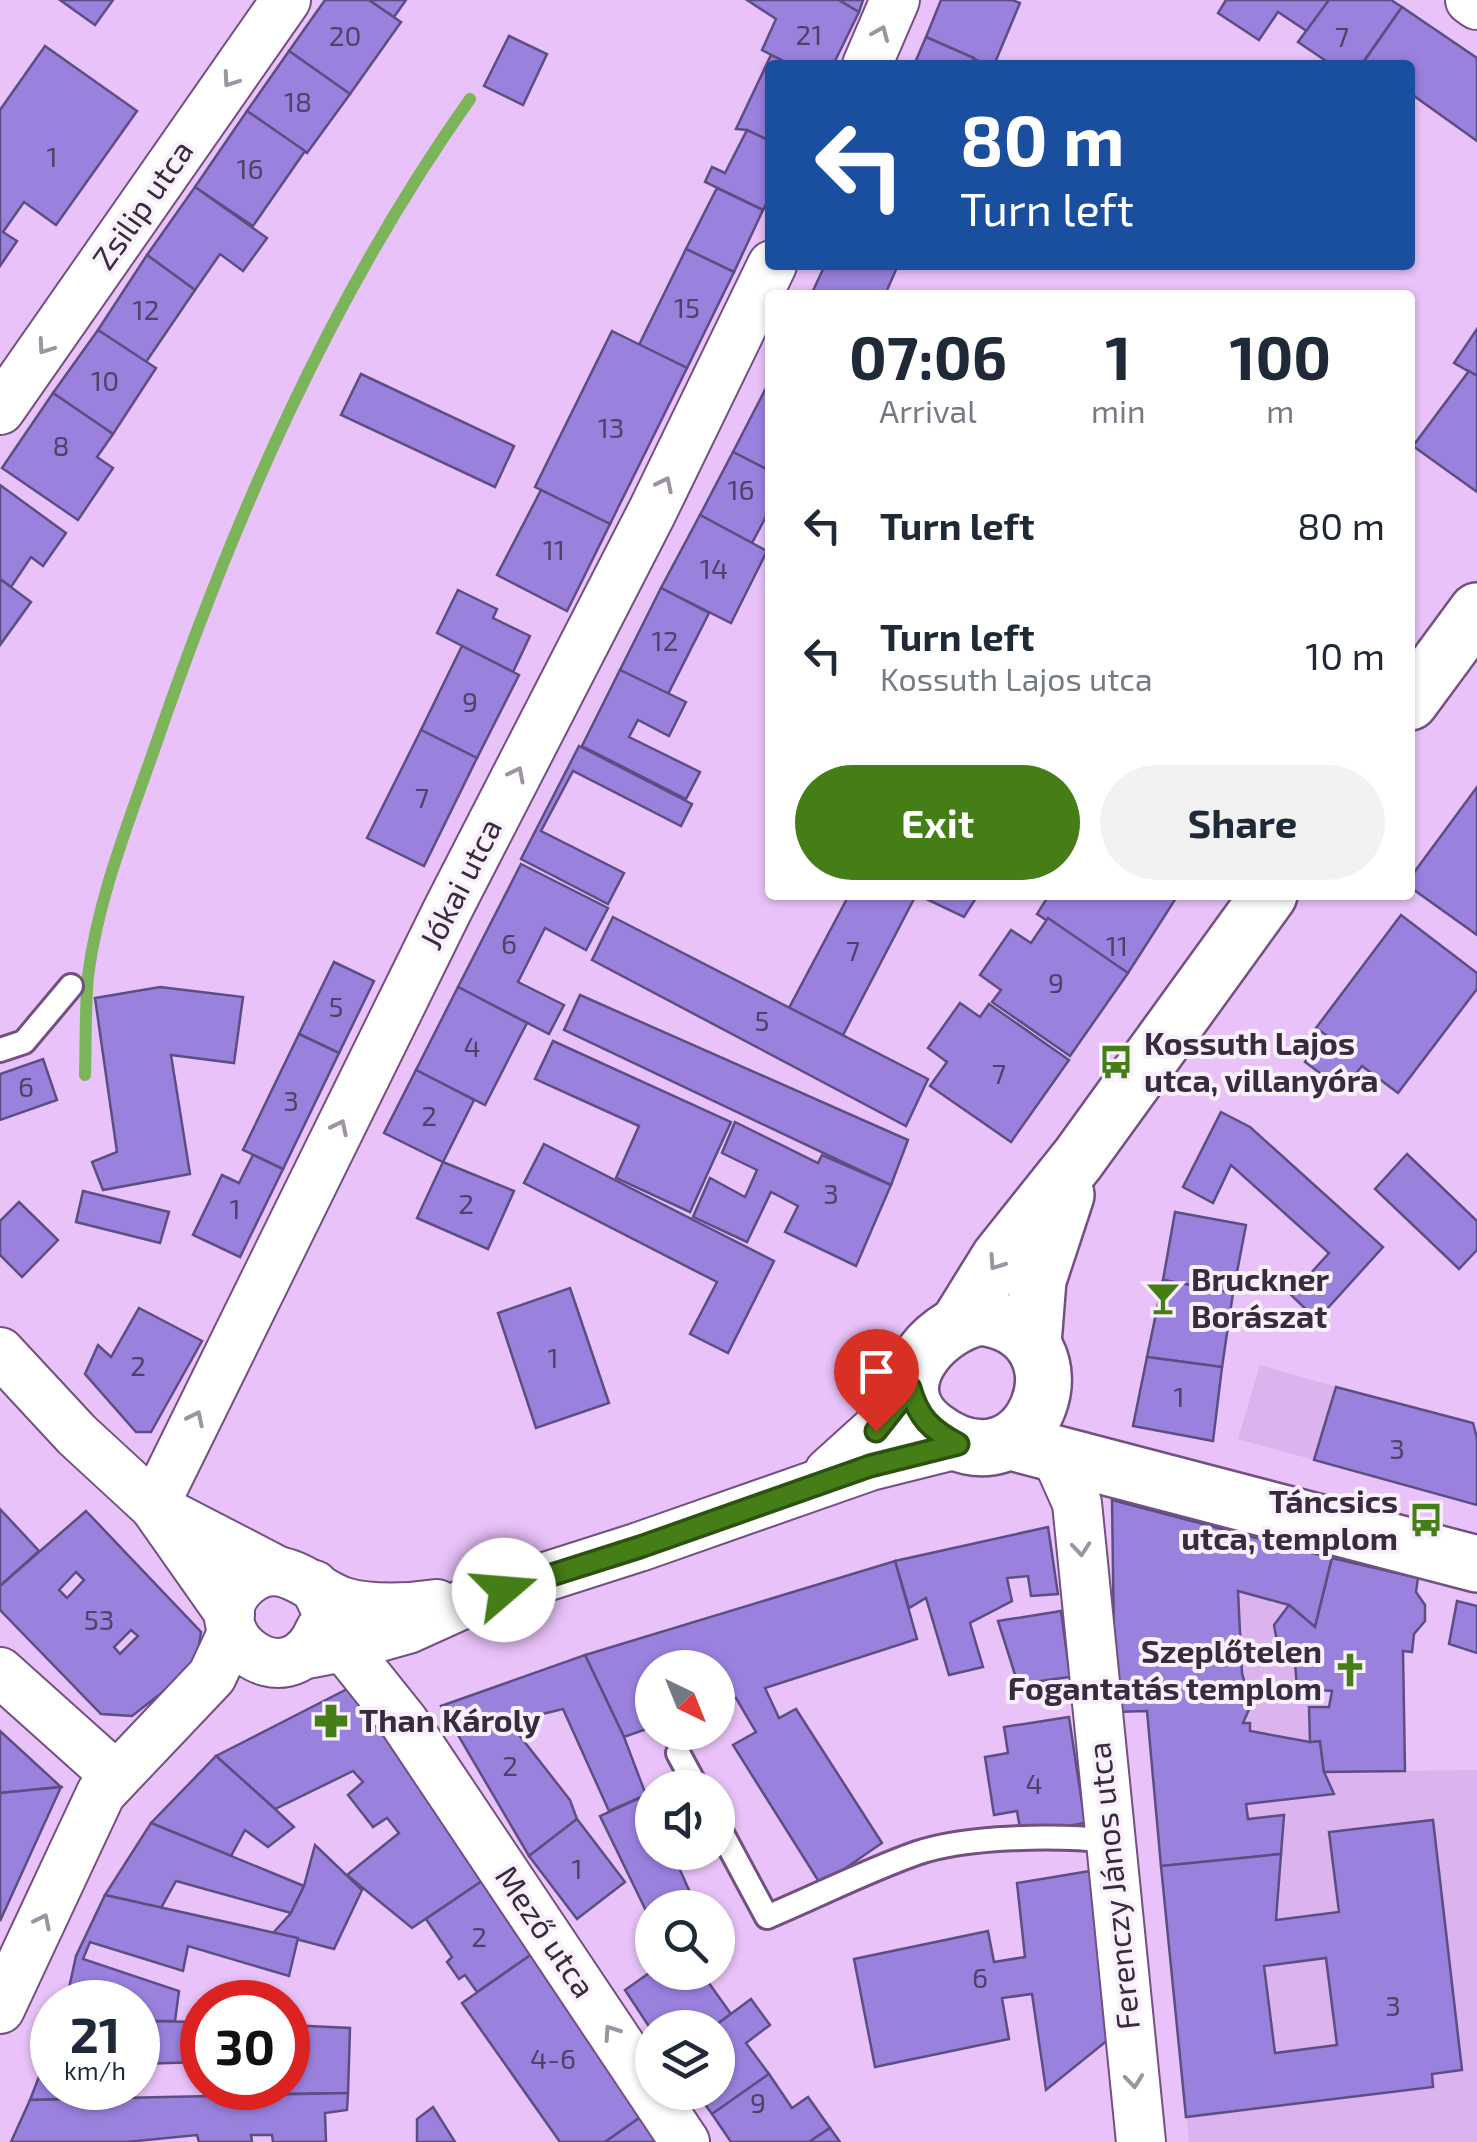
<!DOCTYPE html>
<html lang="en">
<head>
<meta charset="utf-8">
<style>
	:root { --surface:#fff; --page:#f2f2f3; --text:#1f2937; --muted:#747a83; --accent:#457e17 }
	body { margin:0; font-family:"Exo 2",sans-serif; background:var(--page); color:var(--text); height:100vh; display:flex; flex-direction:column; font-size:38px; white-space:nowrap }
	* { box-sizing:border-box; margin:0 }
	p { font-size:32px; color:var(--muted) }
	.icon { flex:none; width:55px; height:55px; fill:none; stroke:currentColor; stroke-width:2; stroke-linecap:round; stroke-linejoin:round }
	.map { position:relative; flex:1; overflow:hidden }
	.side { position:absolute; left:765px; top:290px; width:650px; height:610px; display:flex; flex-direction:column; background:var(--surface); border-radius:10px; box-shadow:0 2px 8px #0004 }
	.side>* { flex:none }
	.guide { position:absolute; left:765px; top:60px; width:650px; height:210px; border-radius:10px; box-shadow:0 2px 8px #0004; background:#1a4fa0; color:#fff; overflow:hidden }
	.needle { width:65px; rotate:137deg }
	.fabs { position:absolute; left:635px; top:1650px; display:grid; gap:20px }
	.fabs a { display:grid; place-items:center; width:100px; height:100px; border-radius:50%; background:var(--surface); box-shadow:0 2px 8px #0004; font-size:50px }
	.speed { position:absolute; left:30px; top:1980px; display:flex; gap:20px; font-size:50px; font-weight:700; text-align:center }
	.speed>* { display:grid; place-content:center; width:130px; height:130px; border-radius:50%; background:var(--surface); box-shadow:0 2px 8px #0004; line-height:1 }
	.speed small { font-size:25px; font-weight:400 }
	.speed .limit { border:15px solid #d22; background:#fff; color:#111 }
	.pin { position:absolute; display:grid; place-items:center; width:85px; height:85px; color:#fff; margin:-102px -42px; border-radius:50% 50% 50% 0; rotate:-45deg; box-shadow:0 0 10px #0007 }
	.pin .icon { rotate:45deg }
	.me { position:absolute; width:110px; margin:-55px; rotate:72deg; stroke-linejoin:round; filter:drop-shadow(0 0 8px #0008) }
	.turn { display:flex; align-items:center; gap:35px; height:210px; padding:0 30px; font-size:45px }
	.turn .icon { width:130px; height:130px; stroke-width:2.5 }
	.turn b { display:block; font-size:70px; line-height:85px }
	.eta { display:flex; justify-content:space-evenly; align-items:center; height:170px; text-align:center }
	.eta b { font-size:60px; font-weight:700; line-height:70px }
	.primary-button { display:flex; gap:20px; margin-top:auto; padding:20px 30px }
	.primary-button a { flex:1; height:115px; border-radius:60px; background:var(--accent); color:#fff; font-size:40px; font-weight:700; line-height:115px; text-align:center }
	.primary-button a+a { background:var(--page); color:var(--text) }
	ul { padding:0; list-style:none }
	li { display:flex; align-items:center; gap:30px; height:130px; padding:0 30px }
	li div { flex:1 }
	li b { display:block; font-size:38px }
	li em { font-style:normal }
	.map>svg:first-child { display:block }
</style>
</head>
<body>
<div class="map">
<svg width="1477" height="2142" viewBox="0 0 1477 2142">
	<rect width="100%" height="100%" fill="#e8c2f9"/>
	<g fill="#dbb3ee">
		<polygon points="1260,1365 1336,1387 1314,1460 1238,1439"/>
		<polygon points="1112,1500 1289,1605 1274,1625 1277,1642 1294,1650 1297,1688 1309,1707 1310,1742 1324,1772 1477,1770 1477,2142 1189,2142 1147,1711"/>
	</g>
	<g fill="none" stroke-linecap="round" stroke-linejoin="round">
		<path stroke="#7bb459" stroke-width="12" d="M85 1075C86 1042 85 1008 88 976 98 897 130 819 156 744 234 518 331 295 470 99"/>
	</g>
	<g fill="#9a81de" stroke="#5c4e82" stroke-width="2.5" fill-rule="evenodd">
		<polygon points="60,0 113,0 95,25"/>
		<polygon points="325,0 369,0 401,22 350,94 289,51"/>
		<polygon points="369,0 406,0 394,17"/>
		<polygon points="747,0 839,0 859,12 833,65 791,65 762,50 776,19"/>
		<polygon points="839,0 863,0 859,12"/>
		<polygon points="941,0 1012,0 1020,3 994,65 987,65 926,37"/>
		<polygon points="1226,0 1329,0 1308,32 1278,12 1259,40 1218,13"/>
		<polygon points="1329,0 1391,0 1402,7 1361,65 1332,65 1298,42"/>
		<polygon points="1402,7 1477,58 1477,141 1410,93 1410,65 1371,65 1365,60"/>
		<polygon points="509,36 547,54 523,105 484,86"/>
		<polygon points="926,37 974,58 971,65 914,65"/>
		<polygon points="45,46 137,111 56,225 24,202 3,232 17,241 0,266 0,110"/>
		<polygon points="289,51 350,94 307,153 247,111"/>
		<polygon points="771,55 791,65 770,65 770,141 747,130 736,129"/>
		<polygon points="247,111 305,151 253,226 195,187"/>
		<polygon points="747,130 770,141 770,196 763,210 705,182 712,167 725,173"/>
		<polygon points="195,187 267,238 243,271 220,254 195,290 147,255"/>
		<polygon points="717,188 763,210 734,272 686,249"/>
		<polygon points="686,249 734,272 687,368 639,345"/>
		<polygon points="147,255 195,290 146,362 98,330"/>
		<polygon points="825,265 898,265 885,295 811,295"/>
		<polygon points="1477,329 1477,376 1454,363"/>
		<polygon points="98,330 156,368 113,434 53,393"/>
		<polygon points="612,331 687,368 610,524 535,487"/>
		<polygon points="1469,371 1477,376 1477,492 1413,446"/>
		<polygon points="361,374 514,446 495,487 341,415"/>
		<polygon points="766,388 770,390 770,471 733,452"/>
		<polygon points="53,393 113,434 97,457 113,468 78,520 2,468"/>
		<polygon points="733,452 770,471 770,509 752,543 700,515"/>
		<polygon points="0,485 66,533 43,566 31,557 11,587 0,579"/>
		<polygon points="541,490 610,524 567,611 497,575"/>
		<polygon points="700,515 767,551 731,623 661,588"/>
		<polygon points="0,579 31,602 0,645"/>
		<polygon points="661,588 709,613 668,694 620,670"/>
		<polygon points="458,590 497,609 493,618 530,636 513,672 437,633"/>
		<polygon points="462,646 519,675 477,758 421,730"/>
		<polygon points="620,670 686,702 669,736 638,720 629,737 700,772 686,799 582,746"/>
		<polygon points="421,730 477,758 424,866 367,838"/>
		<polygon points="579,746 692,804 681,826 573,771 541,831 624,873 608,904 521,859"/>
		<polygon points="1477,787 1477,935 1410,887 1410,878"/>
		<polygon points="521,864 608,908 586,950 545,928 518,982 564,1005 549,1034 458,987"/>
		<polygon points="849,895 916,895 843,1035 789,1008"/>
		<polygon points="918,895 978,895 964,917"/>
		<polygon points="1049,895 1178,895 1128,973 1037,914"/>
		<polygon points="1401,915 1477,973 1477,989 1398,1093 1362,1066 1343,1090 1305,1062 1326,1035 1316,1028"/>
		<polygon points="613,917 928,1079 906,1126 592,960"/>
		<polygon points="1048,918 1128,973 1070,1056 992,1002 1001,990 980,975 1011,930 1031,943"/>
		<polygon points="334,962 374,981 339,1053 299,1034"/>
		<polygon points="160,987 243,997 234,1063 171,1055 190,1174 103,1190 92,1162 117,1152 95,998"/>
		<polygon points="458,987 527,1023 485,1105 416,1070"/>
		<polygon points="580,995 908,1140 891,1185 564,1030"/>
		<polygon points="960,1003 980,1017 989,1004 1069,1060 1011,1142 930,1086 947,1062 928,1048"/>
		<polygon points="299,1034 339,1053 283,1169 243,1150"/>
		<polygon points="553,1041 731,1122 690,1212 616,1178 639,1126 535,1079"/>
		<polygon points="43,1059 57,1100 0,1120 0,1074"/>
		<polygon points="416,1070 474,1100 443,1162 384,1133"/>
		<polygon points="1221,1112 1250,1127 1383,1247 1317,1320 1291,1295 1329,1253 1231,1165 1213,1203 1183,1187"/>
		<polygon points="735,1122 818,1163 822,1155 891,1185 856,1266 785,1232 798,1206 771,1192 747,1242 693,1217 710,1178 745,1197 757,1170 722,1153"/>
		<polygon points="544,1144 774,1261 728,1353 690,1334 717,1282 524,1183"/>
		<polygon points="1407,1154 1477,1221 1477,1250 1459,1269 1375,1189"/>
		<polygon points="253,1155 283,1169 240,1257 193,1235 222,1175 239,1183"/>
		<polygon points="443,1162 514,1191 488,1249 417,1218"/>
		<polygon points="83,1191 169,1212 160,1243 76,1222"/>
		<polygon points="19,1202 58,1240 22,1277 0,1255 0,1221"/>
		<polygon points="1175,1212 1246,1225 1233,1293 1163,1280"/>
		<polygon points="1163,1280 1233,1293 1222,1367 1147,1357"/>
		<polygon points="570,1288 609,1403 536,1428 498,1313"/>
		<polygon points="139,1308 202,1341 151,1432 136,1432 85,1374 98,1345 111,1357"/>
		<polygon points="1147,1357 1222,1367 1213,1441 1133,1426"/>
		<polygon points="1336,1387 1473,1423 1477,1438 1477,1505 1314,1460"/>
		<polygon points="1112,1500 1332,1558 1315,1627 1289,1605 1238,1591 1242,1673 1251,1705 1243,1723 1250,1723 1250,1731 1310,1742 1320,1741 1324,1772 1334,1794 1246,1804 1248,1819 1284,1815 1281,1854 1161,1866 1147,1711 1115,1712"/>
		<polygon points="0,1509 39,1551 0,1586"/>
		<path d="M86 1511 201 1632 196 1666 132 1716 101 1714 0 1610V1586ZM76 1572 84 1580 67 1598 59 1590ZM131 1630 138 1636 120 1654 114 1647Z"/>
		<polygon points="1048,1527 1058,1594 1031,1596 1028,1576 1007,1578 1012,1601 970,1623 983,1667 949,1675 926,1598 909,1608 895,1561"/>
		<polygon points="1332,1558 1418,1578 1416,1592 1425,1605 1425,1621 1414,1634 1412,1652 1403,1651 1405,1771 1324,1772 1320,1741 1310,1742 1309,1707 1329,1707 1332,1691 1297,1688 1294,1650 1277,1642 1274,1625 1289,1605 1315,1627"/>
		<polygon points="895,1561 917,1639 765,1688 779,1718 796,1709 882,1843 821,1885 733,1745 756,1732 736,1698 718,1705 718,1668 652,1668 652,1727 624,1737 585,1655"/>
		<polygon points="1457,1601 1477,1606 1477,1653 1449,1644"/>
		<polygon points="1061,1611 1070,1677 1018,1684 998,1621"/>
		<polygon points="585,1655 624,1737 646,1795 609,1811 563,1709 509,1722 570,1800 577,1819 529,1856 441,1706"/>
		<polygon points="351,1687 482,1881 412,1928 347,1875 399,1833 387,1818 373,1827 348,1795 363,1782 353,1771 275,1809 216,1756"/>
		<polygon points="1069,1717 1085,1823 1021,1834 1017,1811 994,1815 985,1757 1008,1753 1004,1727"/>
		<polygon points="0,1731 61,1787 0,1793"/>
		<polygon points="216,1756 275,1809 294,1827 268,1847 245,1830 231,1856 151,1823"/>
		<polygon points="61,1787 0,1921 0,1793"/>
		<polygon points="646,1795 652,1810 652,1852 672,1852 697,1908 652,1908 652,1923 600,1816"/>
		<polygon points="577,1819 625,1882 577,1919 529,1856"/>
		<path d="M1433 1820 1462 2070 1432 2074 1433 2087 1186 2117 1161 1866 1281 1854 1276 1920 1339 1912 1329 1832ZM1326 1958 1337 2045 1275 2053 1264 1966Z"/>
		<polygon points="151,1823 304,1886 291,1913 176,1881 161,1908 105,1895"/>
		<polygon points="315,1845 362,1890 334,1949 273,1933 291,1913 304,1886"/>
		<polygon points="1090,1871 1109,2039 1046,2090 1032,1994 1002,1998 1009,2039 875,2067 854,1959 988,1931 994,1962 1025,1957 1017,1883"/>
		<polygon points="482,1881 532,1954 477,1992 465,1975 459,1979 447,1962 452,1957 426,1919"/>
		<polygon points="105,1895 298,1938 289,1976 188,1946 183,1971 90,1942 83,1959 179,1991 175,2021 138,2021 138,2002 66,2002 76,1956"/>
		<polygon points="532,1954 645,2114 605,2142 560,2142 462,2003"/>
		<polygon points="652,1971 701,1972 731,2014 712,2028 652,2028 652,2031 625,1990"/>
		<polygon points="751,1999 770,2025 746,2043 769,2074 712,2114 696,2092 718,2092 718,2028 712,2028"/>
		<polygon points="138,2021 202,2022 202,2062 138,2064"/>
		<polygon points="288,2025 350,2028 348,2093 274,2094 273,2088 288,2088"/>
		<polygon points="52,2043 52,2088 121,2088 116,2098 30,2100"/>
		<polygon points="769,2074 792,2108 808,2097 830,2128 809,2142 731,2142 712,2114"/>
		<polygon points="348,2093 347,2110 325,2113 326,2142 273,2142 272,2135 251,2135 252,2142 199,2142 197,2135 126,2142 11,2142 30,2100"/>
		<polygon points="433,2107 455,2142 417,2142 417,2119"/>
		<polygon points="645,2114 662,2138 656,2142 605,2142"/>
		<polygon points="830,2128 840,2142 809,2142"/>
	</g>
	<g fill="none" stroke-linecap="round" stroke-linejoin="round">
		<g stroke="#725181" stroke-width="28">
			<g id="service">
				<polyline points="0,1050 24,1042 71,986"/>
				<polyline points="678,1753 697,1788"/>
				<path d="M718 1826 767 1917C817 1896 866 1871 917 1853 967 1836 1057 1835 1109 1841"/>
			</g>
		</g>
		<g stroke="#725181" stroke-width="52">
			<g id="minor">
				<polyline points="1470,0 1477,5"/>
				<polyline points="867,65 895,0"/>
				<polyline points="0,410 286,0"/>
				<polyline points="0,1352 77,1435 154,1506 230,1614"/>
				<polyline points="1056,1456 1077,1503 1141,2142"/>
				<polyline points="829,1472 891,1416 910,1388"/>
				<polyline points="154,1506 448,909 652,512 772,265"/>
				<polyline points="166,1513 278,1571"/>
				<polyline points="314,1585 344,1647 404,1722 685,2142"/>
				<path d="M320 1630C287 1708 190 1629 246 1582 281 1552 312 1592 344 1602 370 1610 411 1608 437 1604"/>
				<polyline points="302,1655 344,1647 408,1629 470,1601 639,1547 870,1466 958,1444"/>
				<polyline points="0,1672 116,1776"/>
				<polyline points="0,2009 101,1793 212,1676 232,1633"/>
			</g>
		</g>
		<g stroke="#725181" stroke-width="60">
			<g id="tertiary">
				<polyline points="1410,702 1477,611"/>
				<path d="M980 1317C1098 1331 1033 1504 933 1429 880 1389 931 1327 980 1317Z"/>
				<polyline points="960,1321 999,1258 1078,1159 1269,895"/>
				<polyline points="1033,1343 1038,1280 1066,1195"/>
				<polyline points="1011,1442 1477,1564"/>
			</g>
		</g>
		<use href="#service" stroke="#fff" stroke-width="22"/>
		<use href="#minor" stroke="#fff" stroke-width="48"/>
		<use href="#tertiary" stroke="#fff" stroke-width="55"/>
	</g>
	<defs><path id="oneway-chevron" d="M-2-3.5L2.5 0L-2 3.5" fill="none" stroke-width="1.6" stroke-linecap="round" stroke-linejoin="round" transform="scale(2.5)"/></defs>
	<g stroke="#9c94a0">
		<use href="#oneway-chevron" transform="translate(881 33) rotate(-67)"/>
		<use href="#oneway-chevron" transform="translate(230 80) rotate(125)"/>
		<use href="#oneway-chevron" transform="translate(45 347) rotate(125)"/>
		<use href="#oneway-chevron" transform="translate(665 484) rotate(-64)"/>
		<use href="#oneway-chevron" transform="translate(517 774) rotate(-63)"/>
		<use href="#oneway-chevron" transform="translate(340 1127) rotate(-64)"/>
		<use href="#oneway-chevron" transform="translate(996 1263) rotate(124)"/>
		<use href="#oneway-chevron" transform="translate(196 1418) rotate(-64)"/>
		<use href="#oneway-chevron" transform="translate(1081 1549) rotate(85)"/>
		<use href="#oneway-chevron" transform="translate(43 1921) rotate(-64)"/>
		<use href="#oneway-chevron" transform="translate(611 2032) rotate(-124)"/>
		<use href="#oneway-chevron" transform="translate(1134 2081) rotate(84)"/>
	</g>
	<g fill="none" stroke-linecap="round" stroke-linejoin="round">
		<g stroke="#2d520f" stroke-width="25">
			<path id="route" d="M504 1590 640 1547 870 1466 958 1444C931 1430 918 1417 910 1388L876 1431"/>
		</g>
		<use href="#route" stroke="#457e17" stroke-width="18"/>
	</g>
	<defs>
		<g id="bus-bare" transform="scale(2.7)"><path d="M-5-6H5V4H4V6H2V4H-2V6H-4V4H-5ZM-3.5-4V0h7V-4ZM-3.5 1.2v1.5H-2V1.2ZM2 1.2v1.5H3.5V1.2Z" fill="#457e17" stroke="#f8f0fb" stroke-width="2.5" paint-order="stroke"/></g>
		<g id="bar-bare" transform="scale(2.7)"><path d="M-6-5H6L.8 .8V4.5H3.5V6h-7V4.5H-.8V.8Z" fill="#457e17" stroke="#f8f0fb" stroke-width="2.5" paint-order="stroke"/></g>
		<g id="church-bare" transform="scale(2.7)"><path d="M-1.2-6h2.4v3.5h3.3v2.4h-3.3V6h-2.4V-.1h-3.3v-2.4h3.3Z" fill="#457e17" stroke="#f8f0fb" stroke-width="2.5" paint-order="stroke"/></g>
		<g id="pharmacy-bare" transform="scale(2.7)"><path d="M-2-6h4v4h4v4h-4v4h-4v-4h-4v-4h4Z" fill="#457e17" stroke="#f8f0fb" stroke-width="2.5" paint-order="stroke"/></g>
	</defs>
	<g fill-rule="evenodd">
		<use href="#bus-bare" x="1116" y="1062"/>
		<use href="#bar-bare" x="1163" y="1298"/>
		<use href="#bus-bare" x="1426" y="1520"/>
		<use href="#church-bare" x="1350" y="1670"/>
		<use href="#pharmacy-bare" x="331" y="1721"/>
	</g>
	<g text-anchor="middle" stroke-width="8" stroke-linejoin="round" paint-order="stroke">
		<g font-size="28" fill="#514068">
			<text x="809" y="45">21</text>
			<text x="345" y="46">20</text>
			<text x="1342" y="47">7</text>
			<text x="298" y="112">18</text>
			<text x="52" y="167">1</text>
			<text x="250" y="179">16</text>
			<text x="687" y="318">15</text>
			<text x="146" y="320">12</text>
			<text x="105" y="391">10</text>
			<text x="611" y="438">13</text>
			<text x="61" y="456">8</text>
			<text x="741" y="500">16</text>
			<text x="554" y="560">11</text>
			<text x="714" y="579">14</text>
			<text x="665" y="651">12</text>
			<text x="470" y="712">9</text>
			<text x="422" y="808">7</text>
			<text x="509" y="954">6</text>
			<text x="1117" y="956">11</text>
			<text x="853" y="961">7</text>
			<text x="1056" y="993">9</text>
			<text x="336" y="1017">5</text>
			<text x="762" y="1031">5</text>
			<text x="472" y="1057">4</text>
			<text x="999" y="1084">7</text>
			<text x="26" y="1097">6</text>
			<text x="291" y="1111">3</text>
			<text x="429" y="1126">2</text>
			<text x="831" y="1204">3</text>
			<text x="466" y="1214">2</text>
			<text x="235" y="1219">1</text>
			<text x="553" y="1368">1</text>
			<text x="138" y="1376">2</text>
			<text x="1179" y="1407">1</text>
			<text x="1397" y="1459">3</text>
			<text x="99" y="1630">53</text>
			<text x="510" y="1776">2</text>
			<text x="1034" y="1794">4</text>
			<text x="577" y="1879">1</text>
			<text x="479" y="1947">2</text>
			<text x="980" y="1988">6</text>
			<text x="1393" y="2016">3</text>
			<text x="553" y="2069">4-6</text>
			<text x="758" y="2113">9</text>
		</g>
		<g font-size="32" fill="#392a40" stroke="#f8f0fb">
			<text transform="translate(143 205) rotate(-55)" y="11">Zsilip utca</text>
			<text transform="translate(461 884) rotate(-63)" y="11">Jókai utca</text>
			<text transform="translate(1114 1886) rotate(-96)" y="11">Ferenczy János utca</text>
			<text transform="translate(545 1932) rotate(56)" y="11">Mező utca</text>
		</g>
		<g font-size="32" font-weight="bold" fill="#392a40" stroke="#f8f0fb" text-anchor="start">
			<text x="1144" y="1055">Kossuth Lajos<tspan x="1144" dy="37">utca, villanyóra</tspan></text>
			<text x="1191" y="1291">Bruckner<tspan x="1191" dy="37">Borászat</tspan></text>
			<text x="1398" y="1513" text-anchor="end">Táncsics<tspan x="1398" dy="37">utca, templom</tspan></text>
			<text x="1322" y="1663" text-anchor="end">Szeplőtelen<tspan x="1322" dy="37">Fogantatás templom</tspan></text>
			<text x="359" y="1732">Than Károly</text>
		</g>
	</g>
</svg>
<div class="fabs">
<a><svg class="needle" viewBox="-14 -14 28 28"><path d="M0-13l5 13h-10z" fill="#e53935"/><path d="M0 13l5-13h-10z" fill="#747a83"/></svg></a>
<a><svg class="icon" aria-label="sound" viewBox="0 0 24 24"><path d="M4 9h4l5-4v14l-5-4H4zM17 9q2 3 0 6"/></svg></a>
<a><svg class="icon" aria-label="search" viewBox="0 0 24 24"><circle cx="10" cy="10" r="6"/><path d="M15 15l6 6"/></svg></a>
<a><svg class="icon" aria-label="layers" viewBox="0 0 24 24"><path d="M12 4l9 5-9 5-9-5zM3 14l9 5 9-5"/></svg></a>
</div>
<div class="speed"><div>21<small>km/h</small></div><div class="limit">30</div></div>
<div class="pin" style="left:876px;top:1431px;background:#d93025"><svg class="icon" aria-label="arrive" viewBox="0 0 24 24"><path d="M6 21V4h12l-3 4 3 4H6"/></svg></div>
<svg class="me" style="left:504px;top:1590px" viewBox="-20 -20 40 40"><circle r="19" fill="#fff"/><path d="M0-13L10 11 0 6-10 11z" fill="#457e17"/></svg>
<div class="guide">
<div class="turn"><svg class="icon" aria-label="left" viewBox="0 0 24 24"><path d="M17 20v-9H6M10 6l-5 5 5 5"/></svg><div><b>80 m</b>Turn left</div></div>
</div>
<section class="side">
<div class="eta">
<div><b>07:06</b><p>Arrival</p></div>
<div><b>1</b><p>min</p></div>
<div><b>100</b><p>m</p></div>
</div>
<ul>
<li><svg class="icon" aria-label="left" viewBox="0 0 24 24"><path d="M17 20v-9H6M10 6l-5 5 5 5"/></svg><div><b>Turn left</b></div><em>80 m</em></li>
<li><svg class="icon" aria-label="left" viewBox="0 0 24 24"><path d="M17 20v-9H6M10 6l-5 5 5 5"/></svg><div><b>Turn left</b><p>Kossuth Lajos utca</p></div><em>10 m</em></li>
</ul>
<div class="primary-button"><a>Exit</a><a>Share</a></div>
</section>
</div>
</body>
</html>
